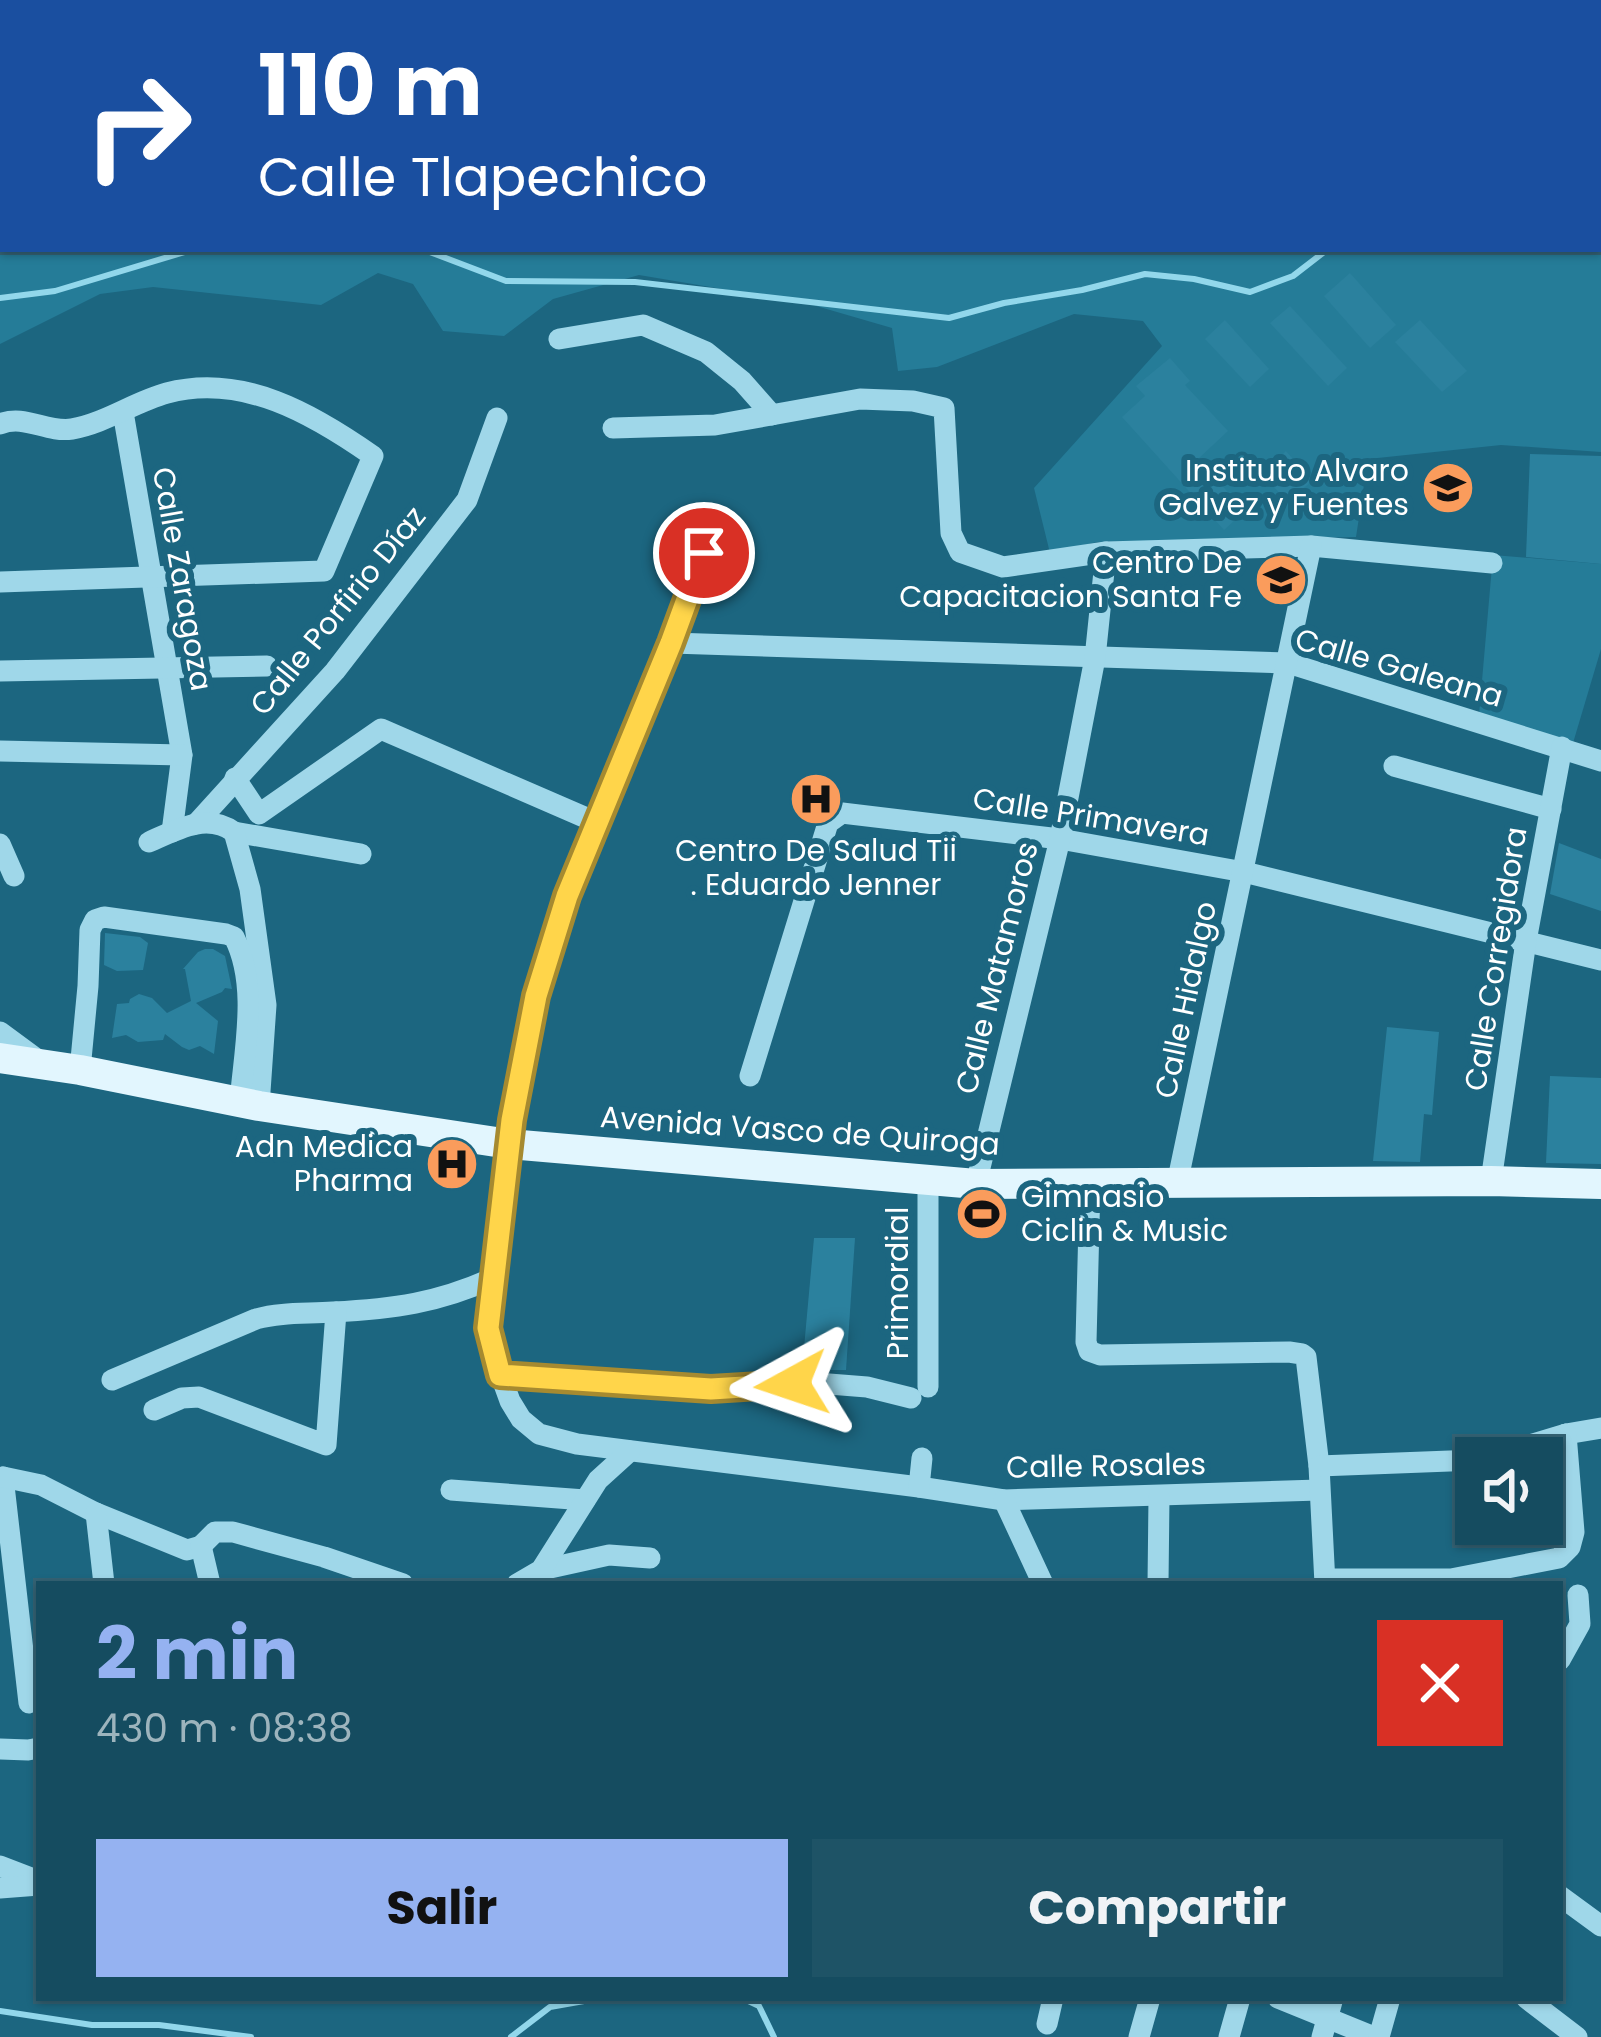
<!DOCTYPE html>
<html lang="es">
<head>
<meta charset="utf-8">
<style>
	:root { --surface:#154c60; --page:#1e5366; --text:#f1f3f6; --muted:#9db4bd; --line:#346375; --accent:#95b2f1 }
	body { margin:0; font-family:Poppins,sans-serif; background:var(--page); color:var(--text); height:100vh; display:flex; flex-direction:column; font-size:45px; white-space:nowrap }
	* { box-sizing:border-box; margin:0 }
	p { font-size:39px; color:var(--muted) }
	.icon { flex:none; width:66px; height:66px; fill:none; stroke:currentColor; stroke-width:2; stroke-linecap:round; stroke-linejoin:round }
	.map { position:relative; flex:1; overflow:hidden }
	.drawer { position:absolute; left:36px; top:1581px; width:1527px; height:420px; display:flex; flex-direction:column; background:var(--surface); border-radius:0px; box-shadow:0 3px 9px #0004,0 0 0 3px var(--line) }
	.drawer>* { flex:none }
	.guide { position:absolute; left:0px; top:0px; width:1602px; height:252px; box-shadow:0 3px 9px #0004,0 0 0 3px var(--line); background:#1a4fa0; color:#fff; overflow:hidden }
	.fabs { position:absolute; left:1455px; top:1437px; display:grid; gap:24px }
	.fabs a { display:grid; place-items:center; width:108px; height:108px; border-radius:0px; background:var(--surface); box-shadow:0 3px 9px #0004,0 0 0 3px var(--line); font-size:60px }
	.pin { position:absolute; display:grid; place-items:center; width:102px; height:102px; color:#fff; margin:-51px; border:6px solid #fff; border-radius:50%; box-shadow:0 3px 12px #0007 }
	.me { position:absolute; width:132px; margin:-66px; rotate:265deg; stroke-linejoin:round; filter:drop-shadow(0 0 9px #0008) }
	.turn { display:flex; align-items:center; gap:42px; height:252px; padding:0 60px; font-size:54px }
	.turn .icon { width:156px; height:156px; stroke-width:2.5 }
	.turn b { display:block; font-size:84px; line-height:102px }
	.round { display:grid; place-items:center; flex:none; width:126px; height:126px; border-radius:0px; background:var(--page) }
	.head { display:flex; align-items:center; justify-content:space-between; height:204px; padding:0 60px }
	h1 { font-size:72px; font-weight:700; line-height:90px; color:var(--accent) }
	.action { display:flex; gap:24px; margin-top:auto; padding:24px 60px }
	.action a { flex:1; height:138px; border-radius:0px; background:var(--accent); color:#111; font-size:48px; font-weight:700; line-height:138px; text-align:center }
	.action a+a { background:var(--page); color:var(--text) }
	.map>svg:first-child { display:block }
</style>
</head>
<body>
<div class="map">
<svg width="1601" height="2037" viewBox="0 0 1601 2037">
	<rect width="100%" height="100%" fill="#1c6680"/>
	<g fill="#257c98">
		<polygon points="0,0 1550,0 1556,3 3,3 3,249 1599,249 1601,85 1601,452 1501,445 1368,459 1356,537 1097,542 1050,553 1034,488 1162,346 1143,321 1074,314 937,367 898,371 892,328 806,303 639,275 553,299 504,336 443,331 413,284 378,273 321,305 153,287 100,294 0,344"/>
		<polygon points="1493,555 1601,564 1601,649 1573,743 1479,715"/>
	</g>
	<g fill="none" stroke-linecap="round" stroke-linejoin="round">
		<g stroke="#92d7eb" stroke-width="6">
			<polyline points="1599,218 1601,219"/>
			<polyline points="0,237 3,236"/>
			<polyline points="422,249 506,281 635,282 949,318 1004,303 1082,290 1145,274 1194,279 1250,292 1293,276 1328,249"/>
			<polyline points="0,298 55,291 188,251 204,249"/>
			<polyline points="742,1998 759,2006 774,2037"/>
			<polyline points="0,2011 92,2025 159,2025 251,2037"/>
			<polyline points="511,2037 550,2007 601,1998"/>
		</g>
	</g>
	<g fill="#2b819e">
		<polygon points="1350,273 1396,325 1370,348 1324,296"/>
		<polygon points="1290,306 1347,368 1328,386 1270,323"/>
		<polygon points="1225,320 1269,369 1250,387 1205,339"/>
		<polygon points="1420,320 1467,371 1442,392 1395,342"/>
		<polygon points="1170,358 1190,381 1185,385 1228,431 1198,459 1245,511 1224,530 1122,417 1145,396 1136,386"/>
		<polygon points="1286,451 1312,481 1287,502 1263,474"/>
		<polygon points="1530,454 1601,456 1601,564 1526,557"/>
		<polygon points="1559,843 1601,859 1601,911 1550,894"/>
		<polygon points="105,933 140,937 148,943 143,970 117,971 104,965"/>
		<polygon points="205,949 213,949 225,956 232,989 225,988 222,992 196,1003 218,1021 214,1054 200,1046 189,1050 182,1047 165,1034 163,1040 138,1042 126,1035 112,1038 117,1004 129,1003 130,999 139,994 152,998 167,1013 191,1001 185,969 183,969 198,952"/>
		<polygon points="1387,1027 1439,1032 1432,1115 1424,1114 1420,1162 1373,1161"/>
		<polygon points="1550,1076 1601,1078 1601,1164 1546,1163"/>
		<polygon points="814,1238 855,1238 846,1370 802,1370"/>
	</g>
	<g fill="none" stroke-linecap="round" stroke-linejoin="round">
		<g stroke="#9fd7e9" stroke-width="21">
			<polyline points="559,339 643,325 706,352 742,381 772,415"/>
			<polyline points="123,412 182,755 172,832"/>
			<path d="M0 424C25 414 46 433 72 429 106 423 134 402 167 393 243 373 313 414 373 456L324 571 0 582"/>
			<polyline points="613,428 715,425 860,399 913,401 944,408 951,533 960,552 1003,567 1106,552 1311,546 1492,563"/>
			<polyline points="705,552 672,643 567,896 536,996 512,1120 488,1327 493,1354 510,1401 521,1419 539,1434 577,1444 919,1487 1004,1500 1319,1490"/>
			<polyline points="672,643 1288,663 1601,761"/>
			<polyline points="0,671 267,666"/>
			<polyline points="0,751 182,755"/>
			<polyline points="1394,766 1551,809"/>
			<polyline points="235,778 259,814 381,729 598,823"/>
			<polyline points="196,824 335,671 467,500 497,418"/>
			<polyline points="234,832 361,854"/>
			<path d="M149 842C176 830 207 812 234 832L250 889 266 1005 259 1106"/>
			<polyline points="0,844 14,876"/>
			<polyline points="0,1032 38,1060"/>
			<path d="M80 1070 88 986 90 930 95 920 104 917 226 934 234 937C259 985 244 1051 240 1102"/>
			<polyline points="750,1076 828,823 842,813 1060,839 1244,872 1601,960"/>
			<polyline points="928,1180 928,1387"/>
			<polyline points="1491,1181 1526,941 1562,747"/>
			<polyline points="976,1184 1060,839 1095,658 1106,552"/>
			<polyline points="1090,1184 1086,1342 1089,1351 1100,1355 1289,1352 1302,1354 1306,1357 1319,1466 1325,1584"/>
			<polyline points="1177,1184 1311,546"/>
			<polyline points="500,1375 711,1389 829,1384 867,1387 911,1398"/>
			<path d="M112 1380 256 1319C281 1312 307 1314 333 1312 393 1309 438 1303 493 1278"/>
			<polyline points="154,1410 182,1398 199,1397 326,1445 336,1312"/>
			<polyline points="1487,1458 1566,1434 1601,1428"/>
			<polyline points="1319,1466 1476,1460"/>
			<polyline points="3,1477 29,1703"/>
			<polyline points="3,1477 41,1485 96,1513 187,1550 201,1546"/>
			<polyline points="919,1487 922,1458"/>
			<polyline points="451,1490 585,1500"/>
			<polyline points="1004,1500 1043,1584"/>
			<polyline points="96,1513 104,1584"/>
			<polyline points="201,1546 215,1532 233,1532 324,1557 403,1584"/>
			<polyline points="201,1546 210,1584"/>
			<polyline points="541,1570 609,1555 650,1558"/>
			<polyline points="1326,1579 1451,1579 1559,1558 1570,1547 1574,1532 1566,1434"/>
			<polyline points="517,1584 541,1570 598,1480 630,1451"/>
			<polyline points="1158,1584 1159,1497"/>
			<polyline points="1560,1660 1580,1624 1578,1595"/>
			<polyline points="0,1749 28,1750 39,1748"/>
			<polyline points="0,1866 39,1881"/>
			<polyline points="0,1888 39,1885"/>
			<polyline points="1560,1896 1601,1926"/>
			<polyline points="1278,1998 1374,2037"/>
			<polyline points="1526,1998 1577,2037"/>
			<polyline points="1047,2024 1053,1998"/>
			<polyline points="1139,2037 1150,1998"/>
			<polyline points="1229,2037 1240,1998"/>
			<polyline points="1322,2037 1333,1998"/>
			<polyline points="1379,2037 1390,1998"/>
		</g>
		<polyline stroke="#e2f6fe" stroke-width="30" points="0,1058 80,1070 259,1106 509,1144 976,1184 1491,1181 1601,1184"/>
		<g stroke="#fff" stroke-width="10">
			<g id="rail">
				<polyline points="1217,0 1228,3"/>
				<polyline points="1277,0 1288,3"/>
				<polyline points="1599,109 1601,110"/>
			</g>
		</g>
		<use href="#rail" stroke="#1c6680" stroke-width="6" stroke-dasharray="18" stroke-linecap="butt"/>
	</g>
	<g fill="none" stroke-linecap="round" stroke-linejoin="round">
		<g stroke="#a68a30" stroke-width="30">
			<polyline id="route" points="704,553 671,643 567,896 536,996 512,1120 488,1328 500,1375 711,1389 792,1384"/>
		</g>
		<use href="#route" stroke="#ffd54a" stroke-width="21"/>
	</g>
	<defs>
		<g id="school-disc" transform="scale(2.7)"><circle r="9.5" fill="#fa9c5c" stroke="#1c6680"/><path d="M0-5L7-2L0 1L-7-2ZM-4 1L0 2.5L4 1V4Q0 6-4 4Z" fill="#111"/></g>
		<g id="university-disc" transform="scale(2.7)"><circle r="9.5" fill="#fa9c5c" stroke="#1c6680"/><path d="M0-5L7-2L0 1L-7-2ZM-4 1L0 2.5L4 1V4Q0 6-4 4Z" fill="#111"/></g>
		<g id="hospital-disc" transform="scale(2.7)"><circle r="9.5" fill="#fa9c5c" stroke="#1c6680"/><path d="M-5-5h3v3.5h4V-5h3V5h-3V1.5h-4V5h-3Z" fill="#111"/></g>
		<g id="stadium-disc" transform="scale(2.7)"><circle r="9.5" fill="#fa9c5c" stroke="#1c6680"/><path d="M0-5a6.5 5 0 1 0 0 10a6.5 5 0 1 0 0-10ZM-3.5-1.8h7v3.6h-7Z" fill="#111"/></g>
	</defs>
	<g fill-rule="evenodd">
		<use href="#school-disc" x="1448" y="488"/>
		<use href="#university-disc" x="1281" y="580"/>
		<use href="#hospital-disc" x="816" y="799"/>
		<use href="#hospital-disc" x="452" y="1164"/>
		<use href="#stadium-disc" x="982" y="1214"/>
	</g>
	<g text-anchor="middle" stroke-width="12" stroke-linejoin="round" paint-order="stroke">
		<g font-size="30" fill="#fff" stroke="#1c6680" text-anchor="end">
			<text x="1409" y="481">Instituto Alvaro<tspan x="1409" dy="34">Galvez y Fuentes</tspan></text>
			<text x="1242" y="573">Centro De<tspan x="1242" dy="34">Capacitacion Santa Fe</tspan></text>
			<text x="816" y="861" text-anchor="middle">Centro De Salud Tii<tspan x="816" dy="34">. Eduardo Jenner</tspan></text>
			<text x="413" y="1157">Adn Medica<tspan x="413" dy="34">Pharma</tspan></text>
			<text x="1021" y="1207" text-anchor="start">Gimnasio<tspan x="1021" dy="34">Ciclin &amp; Music</tspan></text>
		</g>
		<g font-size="30" fill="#fff" stroke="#1c6680">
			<text transform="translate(182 579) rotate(80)" y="10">Calle Zaragoza</text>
			<text transform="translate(338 611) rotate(-51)" y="10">Calle Porfirio Díaz</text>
			<text transform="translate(1399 668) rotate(16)" y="10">Calle Galeana</text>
			<text transform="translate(1091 817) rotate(9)" y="10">Calle Primavera</text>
			<text transform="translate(1496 959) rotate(-81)" y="10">Calle Corregidora</text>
			<text transform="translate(997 968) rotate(-76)" y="10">Calle Matamoros</text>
			<text transform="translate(1186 1000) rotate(-78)" y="10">Calle Hidalgo</text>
			<text transform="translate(800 1131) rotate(4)" y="10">Avenida Vasco de Quiroga</text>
			<text transform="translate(898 1283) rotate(-90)" y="10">Primordial</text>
			<text transform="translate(1106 1466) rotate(-1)" y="10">Calle Rosales</text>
		</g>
	</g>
</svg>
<div class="fabs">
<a><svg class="icon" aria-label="sound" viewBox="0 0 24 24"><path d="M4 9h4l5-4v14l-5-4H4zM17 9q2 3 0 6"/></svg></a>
</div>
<div class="pin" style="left:704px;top:553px;background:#d93025"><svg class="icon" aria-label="arrive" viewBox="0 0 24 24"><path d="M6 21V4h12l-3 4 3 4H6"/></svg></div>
<svg class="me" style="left:792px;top:1384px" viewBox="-20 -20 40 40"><path d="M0-17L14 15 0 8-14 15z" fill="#ffd54a" stroke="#fff" stroke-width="4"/></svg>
<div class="guide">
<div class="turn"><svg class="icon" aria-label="right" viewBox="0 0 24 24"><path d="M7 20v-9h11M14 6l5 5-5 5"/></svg><div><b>110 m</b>Calle Tlapechico</div></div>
</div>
<section class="drawer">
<div class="head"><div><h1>2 min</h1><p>430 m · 08:38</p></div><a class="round" style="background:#d93025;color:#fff"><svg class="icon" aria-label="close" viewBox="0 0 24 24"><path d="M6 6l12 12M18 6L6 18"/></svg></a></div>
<div class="action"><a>Salir</a><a>Compartir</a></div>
</section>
</div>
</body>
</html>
